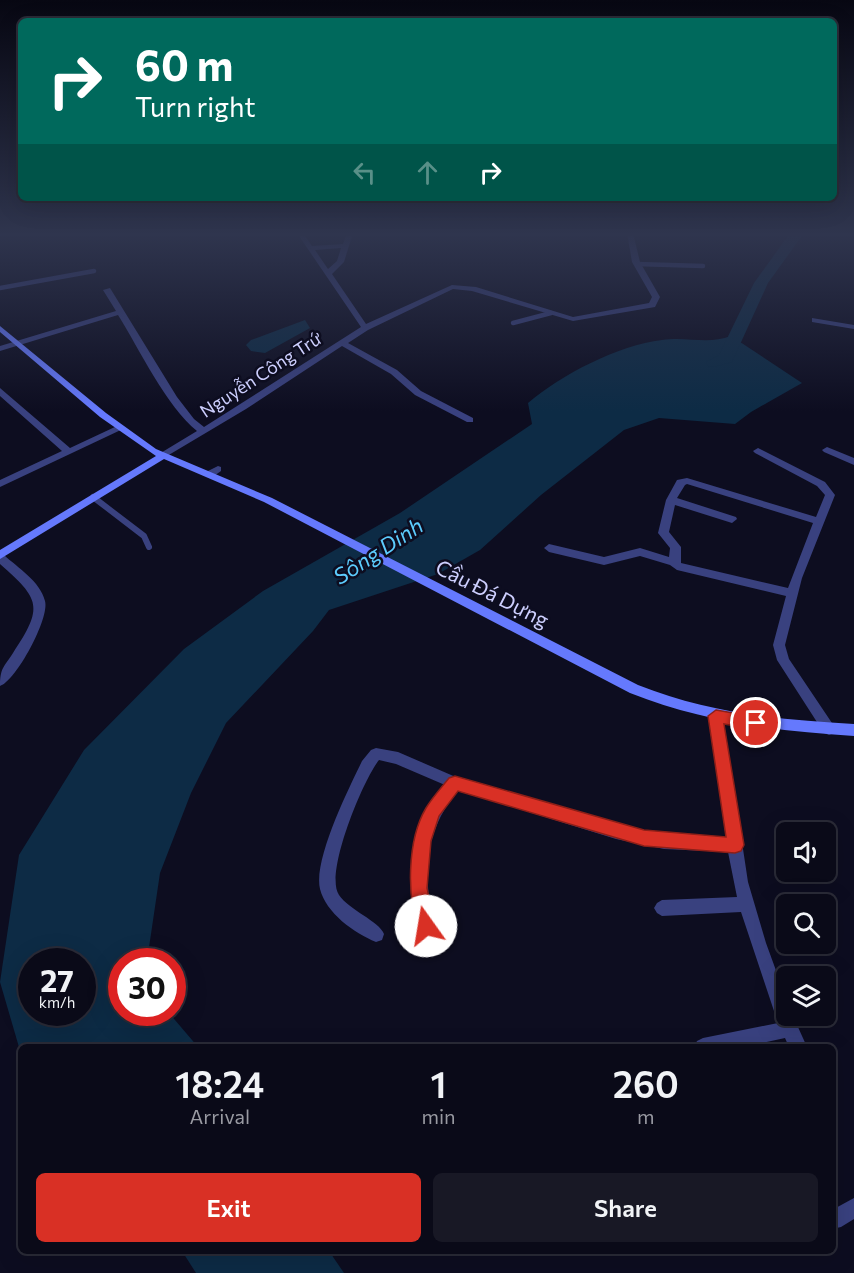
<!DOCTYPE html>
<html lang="en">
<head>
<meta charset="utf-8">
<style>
	:root { --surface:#0a0a18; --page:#181825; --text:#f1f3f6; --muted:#999aa2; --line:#2a2b37; --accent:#d93025 }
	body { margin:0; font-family:Commissioner,sans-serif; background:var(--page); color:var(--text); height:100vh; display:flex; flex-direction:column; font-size:22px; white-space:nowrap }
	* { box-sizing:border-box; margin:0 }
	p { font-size:20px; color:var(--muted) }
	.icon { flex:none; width:33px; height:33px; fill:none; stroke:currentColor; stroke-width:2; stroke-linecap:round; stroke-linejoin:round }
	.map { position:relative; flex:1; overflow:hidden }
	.sheet { position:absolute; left:18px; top:1044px; width:818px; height:210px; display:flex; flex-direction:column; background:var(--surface); border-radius:9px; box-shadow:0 6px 24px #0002,0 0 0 2px var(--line) }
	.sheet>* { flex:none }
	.top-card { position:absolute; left:18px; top:18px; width:819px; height:183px; border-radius:9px; box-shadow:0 6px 24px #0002,0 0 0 2px var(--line); background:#00695c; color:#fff; overflow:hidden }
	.fabs { position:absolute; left:776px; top:822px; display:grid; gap:12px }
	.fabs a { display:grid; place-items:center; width:60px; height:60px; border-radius:9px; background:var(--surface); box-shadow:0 6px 24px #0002,0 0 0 2px var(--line); font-size:30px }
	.speed { position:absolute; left:18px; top:948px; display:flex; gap:12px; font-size:30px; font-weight:700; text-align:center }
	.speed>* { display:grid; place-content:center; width:78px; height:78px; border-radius:50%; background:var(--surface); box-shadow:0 6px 24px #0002,0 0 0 2px var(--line); line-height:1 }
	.speed small { font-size:15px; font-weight:400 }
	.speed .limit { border:9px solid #d22; background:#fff; color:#111 }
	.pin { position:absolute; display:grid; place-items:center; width:51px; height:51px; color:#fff; margin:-26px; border:3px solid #fff; border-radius:50%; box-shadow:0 2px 6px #0007 }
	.me { position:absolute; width:66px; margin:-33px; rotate:347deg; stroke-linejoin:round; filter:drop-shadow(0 0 4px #0008) }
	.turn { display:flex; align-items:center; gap:21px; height:126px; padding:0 18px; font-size:27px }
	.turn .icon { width:78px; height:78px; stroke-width:2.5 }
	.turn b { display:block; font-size:42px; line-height:51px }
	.lanes { display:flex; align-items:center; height:57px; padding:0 18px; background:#0003; justify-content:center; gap:30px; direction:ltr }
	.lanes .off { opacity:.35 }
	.eta { display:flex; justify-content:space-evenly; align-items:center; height:102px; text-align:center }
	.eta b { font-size:36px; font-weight:600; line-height:42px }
	.action { display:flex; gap:12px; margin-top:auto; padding:12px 18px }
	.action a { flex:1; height:69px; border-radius:9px; background:var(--accent); color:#fff; font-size:24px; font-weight:600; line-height:69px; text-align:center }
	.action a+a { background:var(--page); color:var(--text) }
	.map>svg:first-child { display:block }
</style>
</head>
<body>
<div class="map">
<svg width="854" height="1273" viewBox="0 0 854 1273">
	<rect width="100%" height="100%" fill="#0d0d20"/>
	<g fill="#0d2b45" fill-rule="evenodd">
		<polygon points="305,320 310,328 265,353 251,351 246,345 251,340"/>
		<path d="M731 336 802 383 751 412 735 424 659 418 624 430 541 495 480 550 438 574 329 610 313 631 226 723 191 793 160 873 147 961 122 962V1012L169 1013 198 1047H21V1054L0 982 19 855 84 750 184 649 263 591 400 513 532 424 528 403C561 375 618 345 662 340 687 336 707 345 731 336ZM32 962H82V1012H32Z"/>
		<polygon points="182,1251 329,1251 344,1273 196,1273"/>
	</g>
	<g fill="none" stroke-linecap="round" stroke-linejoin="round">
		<polygon fill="#0d2b45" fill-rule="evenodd" points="790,233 804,233 768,283 732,362 714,367 708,366 706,362 719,355 754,283"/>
		<g stroke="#39417f" stroke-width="4.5">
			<polyline points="637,264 703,266"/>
			<polyline points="0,288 94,271"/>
			<polyline points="513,323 551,313"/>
		</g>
		<polyline stroke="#39417f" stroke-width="6" points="93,497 144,536 149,547"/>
		<g fill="#39417f" fill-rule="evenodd">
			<path d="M297 233H303L312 246 343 244 347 233H353L344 262 332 274 366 324 452 285 476 287 573 317 649 303 652 297 632 262 627 233H633L640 262 660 297 655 307 573 321 472 291 453 289 368 330 348 343 397 370 421 391 473 418V422H467L415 395 391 374 342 346 246 409 162 459 159 458V454L197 431C166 406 140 350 118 315L0 351V346L116 311 103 290 110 288 177 397 194 419 204 427 361 327ZM341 248 337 261 328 269 315 250Z"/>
			<polygon points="812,318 854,325 854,329 812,322"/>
			<polygon points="0,388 70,448 117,426 120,425 125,428 0,487 0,480 62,451 0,396"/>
			<polygon points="827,447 854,458 854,465 824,452 822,450"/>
			<path d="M758 448 825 482 835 495 802 578 785 645 789 659 836 729 834 733 829 735 824 733 777 660 773 645 786 596 677 570 670 565 640 556 604 565 549 552 544 548 549 544 604 557 640 548 669 557 670 548 658 533 666 500 677 480 687 478 816 517 825 495 817 486 755 453 753 451ZM687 484 813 523 788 588 681 563V547L669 532 675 505 732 523 737 519 736 517 677 498 685 485Z"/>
			<polygon points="218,466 221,467 221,471 214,476 206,476 206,472"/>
			<path d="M0 554 4 555C18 568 40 581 45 601 50 618 16 681 0 686 0 668 4 667 13 653 44 607 40 599 0 564Z"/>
			<path d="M716 711 721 712 723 716 748 882 766 943 786 998V1016H793L807 1047H789L785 1038 744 1047H694L697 1041 703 1038 778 1023 741 912 662 916 657 913 654 908 657 903 662 900 737 897 728 852 664 849 616 839 458 790C423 834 423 874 434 926L432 932 426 934 420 932C401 884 413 824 445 785L396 764 379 760C363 780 324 874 339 895 349 910 379 921 384 934L382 940 376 942C354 933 326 913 320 889 313 860 349 788 362 761L371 750 376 748 398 752 458 778 496 791 616 825 664 835 726 838 709 716 711 712Z"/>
			<polygon points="854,1198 854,1219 841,1227 832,1229 832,1210"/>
		</g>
		<g fill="#6579fd" fill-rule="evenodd">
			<polygon points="0,233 11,233 0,236"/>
			<path d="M0 326 106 413 156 449 272 498 638 685C708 713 780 720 854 724V736C775 731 704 722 630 693L264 502 164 459 0 559V550L156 456 100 417 0 332Z"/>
		</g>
	</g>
	<linearGradient id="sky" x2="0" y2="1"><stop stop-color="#070712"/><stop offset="0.57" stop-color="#2f354e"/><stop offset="1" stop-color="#2f354e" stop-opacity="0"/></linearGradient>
	<rect width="854" height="411" fill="url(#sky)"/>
	<path fill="#d93025" stroke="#8d1f18" stroke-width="1.5" d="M716 710 756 717 763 723 756 730 724 724 744 845 741 851 735 853 644 846 458 791 439 816 431 841 427 888 435 926 432 932 426 935 420 932C406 899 407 840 426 808 432 798 441 788 449 778L455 776 644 830 726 837 708 716Z"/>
	<g text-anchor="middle" stroke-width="5" stroke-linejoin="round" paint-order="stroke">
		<g font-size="18" fill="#cdcffe" stroke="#0d0d20">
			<text transform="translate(261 375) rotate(-33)" y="6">Nguyễn Công Trứ</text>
		</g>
		<g font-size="21" fill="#cdcffe" stroke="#0d0d20">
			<text transform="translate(492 594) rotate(27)" y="7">Cầu Đá Dựng</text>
		</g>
		<g font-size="22" font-style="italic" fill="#5cccfd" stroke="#0d0d20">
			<text transform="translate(378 551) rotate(-33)" y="8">Sông Dinh</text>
		</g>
	</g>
</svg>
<div class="fabs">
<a><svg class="icon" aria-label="sound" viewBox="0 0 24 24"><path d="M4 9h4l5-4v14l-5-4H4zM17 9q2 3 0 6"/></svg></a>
<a><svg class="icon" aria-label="search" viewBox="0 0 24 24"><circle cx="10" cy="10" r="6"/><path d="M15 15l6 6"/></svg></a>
<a><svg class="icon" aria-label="layers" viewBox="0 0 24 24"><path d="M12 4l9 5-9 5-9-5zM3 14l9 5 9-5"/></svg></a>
</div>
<div class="speed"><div>27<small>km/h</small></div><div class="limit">30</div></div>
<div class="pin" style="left:756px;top:723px;background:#d93025"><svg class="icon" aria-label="arrive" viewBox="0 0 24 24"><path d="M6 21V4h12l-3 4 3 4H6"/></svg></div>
<svg class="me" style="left:426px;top:926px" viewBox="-20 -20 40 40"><circle r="19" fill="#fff"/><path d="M0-13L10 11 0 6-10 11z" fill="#d93025"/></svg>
<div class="top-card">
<div class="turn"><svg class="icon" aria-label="right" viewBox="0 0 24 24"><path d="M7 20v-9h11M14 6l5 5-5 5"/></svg><div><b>60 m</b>Turn right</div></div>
<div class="lanes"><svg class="icon off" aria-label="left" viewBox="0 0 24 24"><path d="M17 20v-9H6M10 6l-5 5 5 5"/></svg><svg class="icon off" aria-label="ahead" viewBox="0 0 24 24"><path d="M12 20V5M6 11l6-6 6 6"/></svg><svg class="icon" aria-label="right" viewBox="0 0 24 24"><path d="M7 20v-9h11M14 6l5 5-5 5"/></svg></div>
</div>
<section class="sheet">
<div class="eta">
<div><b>18:24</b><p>Arrival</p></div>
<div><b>1</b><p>min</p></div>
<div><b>260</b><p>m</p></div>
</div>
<div class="action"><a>Exit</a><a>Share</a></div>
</section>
</div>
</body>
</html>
